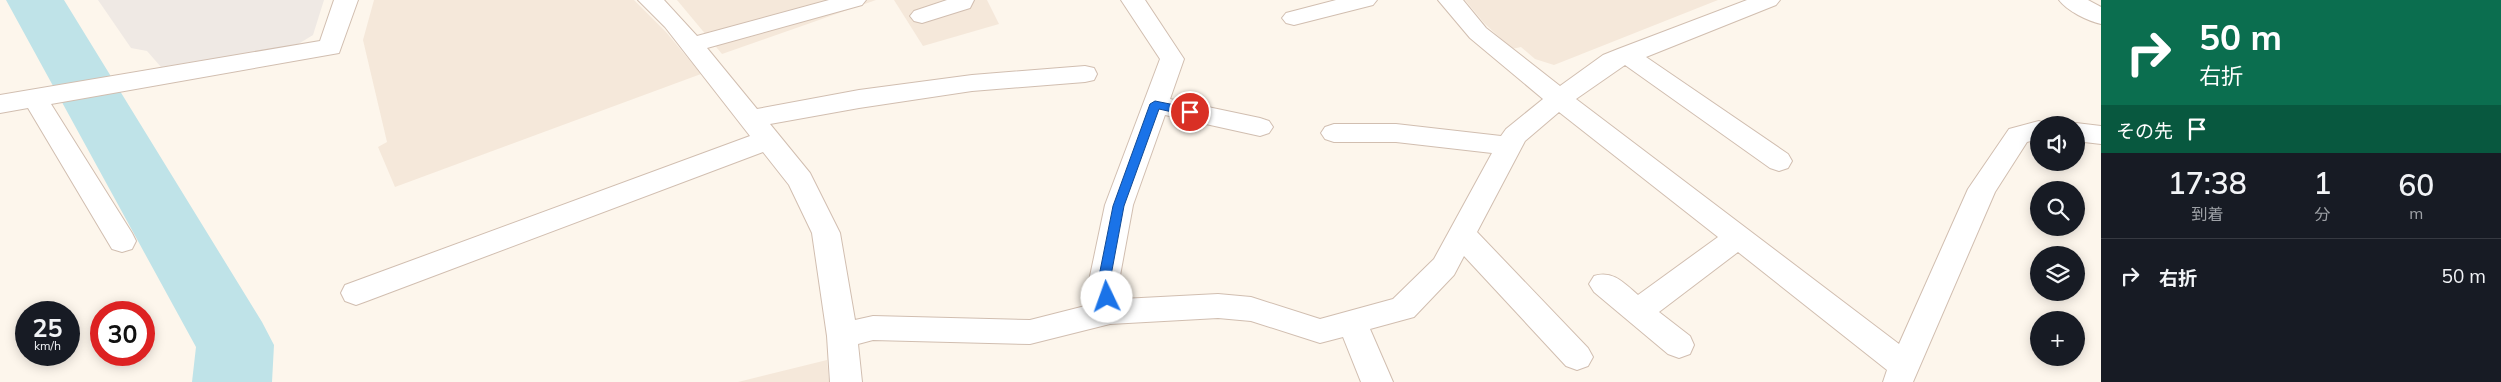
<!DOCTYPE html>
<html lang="ja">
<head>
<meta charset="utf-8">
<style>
	:root { --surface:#171b24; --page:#20242c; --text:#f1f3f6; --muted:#9ea1a6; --line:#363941 }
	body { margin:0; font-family:Mulish,"Noto Sans JP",sans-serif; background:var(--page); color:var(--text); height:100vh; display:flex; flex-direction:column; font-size:19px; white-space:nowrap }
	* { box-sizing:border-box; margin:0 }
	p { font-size:16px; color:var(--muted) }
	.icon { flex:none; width:28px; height:28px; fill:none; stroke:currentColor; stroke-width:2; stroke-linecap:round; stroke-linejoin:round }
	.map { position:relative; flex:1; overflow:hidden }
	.details { display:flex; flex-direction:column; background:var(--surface); width:400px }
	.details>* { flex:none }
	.hud { background:#0b6e4f; color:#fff; overflow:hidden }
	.tools { position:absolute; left:2030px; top:116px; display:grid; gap:10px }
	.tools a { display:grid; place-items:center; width:55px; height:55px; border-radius:50%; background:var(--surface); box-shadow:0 2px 12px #0003; font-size:25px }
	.speed { position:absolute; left:15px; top:301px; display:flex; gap:10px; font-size:25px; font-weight:700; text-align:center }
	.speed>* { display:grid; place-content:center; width:65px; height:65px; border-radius:50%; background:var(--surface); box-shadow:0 2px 12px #0003; line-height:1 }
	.speed small { font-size:12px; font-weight:400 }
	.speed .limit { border:8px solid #d22; background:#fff; color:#111 }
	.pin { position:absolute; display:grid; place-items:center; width:42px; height:42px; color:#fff; margin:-21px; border:2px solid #fff; border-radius:50%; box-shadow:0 1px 5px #0007 }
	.me { position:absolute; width:55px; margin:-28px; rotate:357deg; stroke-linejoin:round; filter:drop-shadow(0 0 4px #0008) }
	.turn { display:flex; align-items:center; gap:18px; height:105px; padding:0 15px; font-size:22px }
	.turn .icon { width:65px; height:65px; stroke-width:2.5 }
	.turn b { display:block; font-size:35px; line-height:42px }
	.then { display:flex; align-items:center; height:48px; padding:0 15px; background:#0003; gap:10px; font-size:19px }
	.eta { display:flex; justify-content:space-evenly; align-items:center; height:85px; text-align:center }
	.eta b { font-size:30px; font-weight:600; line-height:35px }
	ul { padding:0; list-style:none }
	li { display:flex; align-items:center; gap:15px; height:75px; padding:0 15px; border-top:1px solid var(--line) }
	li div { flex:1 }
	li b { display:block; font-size:19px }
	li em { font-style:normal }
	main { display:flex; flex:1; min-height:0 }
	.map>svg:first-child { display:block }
</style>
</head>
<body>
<main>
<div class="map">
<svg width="2101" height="382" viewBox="0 0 2101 382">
	<rect width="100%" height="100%" fill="#fdf6ec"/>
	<g fill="#f5e8da">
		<polygon points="374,0 634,0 666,32 701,74 395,187 378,147 387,142 363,40"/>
		<polygon points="677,0 876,0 722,54"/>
		<polygon points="894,0 987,0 999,24 923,46"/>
		<polygon points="1465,0 1718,0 1554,65 1535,59 1521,47 1512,49 1484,23"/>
		<polygon points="827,360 829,382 738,382"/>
	</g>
	<polygon fill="#efe9e4" points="98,0 324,0 313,35 295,46 161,67 147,51 131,48"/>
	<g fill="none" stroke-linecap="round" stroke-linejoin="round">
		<polygon fill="#bfe3e8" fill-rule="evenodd" points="6,0 64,0 262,322 274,345 272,382 192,382 196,347"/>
		<g stroke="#d1beb0" stroke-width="2">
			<g id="minor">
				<polygon points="334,0 358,0 339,53 51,104 132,233 136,241 132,249 122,252 112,249 28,108 0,113 0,95 320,41"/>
				<path d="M638 0H664L697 36 829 0H866L862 5 707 48 757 109 859 90 972 75 1085 66 1094 68 1097 74 1094 80 1085 82 972 91 859 108 770 124 810 173 840 233 855 320 873 316 1030 320 1093 304 1089 281 1105 205 1160 59 1121 0H1145L1184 59 1170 99 1260 118 1269 121 1273 127 1269 133 1260 136 1165 115 1133 205 1119 281 1122 299 1218 294 1251 297 1320 319 1393 299 1434 259 1492 153 1396 142H1334L1325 139 1321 133 1325 127 1334 124H1396L1501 136 1506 129 1543 99 1470 38 1438 0H1463L1486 28 1560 86 1603 55 1618 49 1747 0H1780L1776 5 1646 57 1788 154 1792 161 1788 168 1779 171 1770 168 1625 65 1576 99 1899 344 1968 189 2009 129 2039 121 2049 125H2039V139L2027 142 1995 192 1913 382H1883L1887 370 1738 252 1659 312 1690 336 1694 345 1690 354 1679 358 1668 354 1594 292 1589 284 1594 276C1613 270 1624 283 1638 295L1718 237 1559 112 1525 141 1477 232 1588 348 1593 357 1588 366 1577 370 1566 366 1464 256 1454 275 1414 317 1370 329 1393 382H1361L1343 337 1320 343 1251 321 1218 318 1110 324 1030 344 873 340 858 344 862 382H830L827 336 812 233 789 185 763 152 367 301 356 305 345 301 341 293 345 285 750 136 665 27Z"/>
				<polygon points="947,0 974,0 970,8 922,23 914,21 910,16 914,11"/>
				<polygon points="1336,0 1377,0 1373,5 1294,25 1286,23 1282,18 1286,13"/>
				<path d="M2059 0H2088L2101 7V24C2088 21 2067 11 2059 0Z"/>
				<polygon points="2076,123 2101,126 2101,144 2076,141 2076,125 2069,125"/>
			</g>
		</g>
		<use href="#minor" fill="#fff" fill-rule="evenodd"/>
	</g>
	<polygon fill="#1a73e8" stroke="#114b97" points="1155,101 1190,108 1195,112 1190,116 1159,109 1124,206 1110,281 1113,297 1107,302 1101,297 1098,281 1113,206 1150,104"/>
</svg>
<div class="tools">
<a><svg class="icon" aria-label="sound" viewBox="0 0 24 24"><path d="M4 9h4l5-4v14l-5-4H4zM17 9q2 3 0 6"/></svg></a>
<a><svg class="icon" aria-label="search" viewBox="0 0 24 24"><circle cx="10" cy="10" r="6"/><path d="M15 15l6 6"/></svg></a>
<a><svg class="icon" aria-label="layers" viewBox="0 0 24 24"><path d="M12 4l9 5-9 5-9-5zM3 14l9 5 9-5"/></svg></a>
<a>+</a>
</div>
<div class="speed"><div>25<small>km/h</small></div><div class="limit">30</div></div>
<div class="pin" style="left:1190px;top:112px;background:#d93025"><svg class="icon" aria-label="arrive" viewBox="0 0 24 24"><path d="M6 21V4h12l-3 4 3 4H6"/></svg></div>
<svg class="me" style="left:1107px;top:297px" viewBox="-20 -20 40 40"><circle r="19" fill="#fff"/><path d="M0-13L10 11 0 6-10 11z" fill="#1a73e8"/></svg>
</div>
<section class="details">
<div class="hud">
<div class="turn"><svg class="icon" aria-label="right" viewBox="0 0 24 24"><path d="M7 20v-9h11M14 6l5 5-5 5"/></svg><div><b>50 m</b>右折</div></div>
<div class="then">その先<svg class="icon" aria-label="arrive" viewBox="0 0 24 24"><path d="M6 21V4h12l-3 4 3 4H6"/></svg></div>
</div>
<div class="eta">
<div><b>17:38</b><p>到着</p></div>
<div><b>1</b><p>分</p></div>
<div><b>60</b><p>m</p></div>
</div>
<ul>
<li><svg class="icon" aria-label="right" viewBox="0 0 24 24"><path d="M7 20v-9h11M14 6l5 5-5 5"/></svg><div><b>右折</b></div><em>50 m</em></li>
</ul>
</section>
</main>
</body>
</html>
